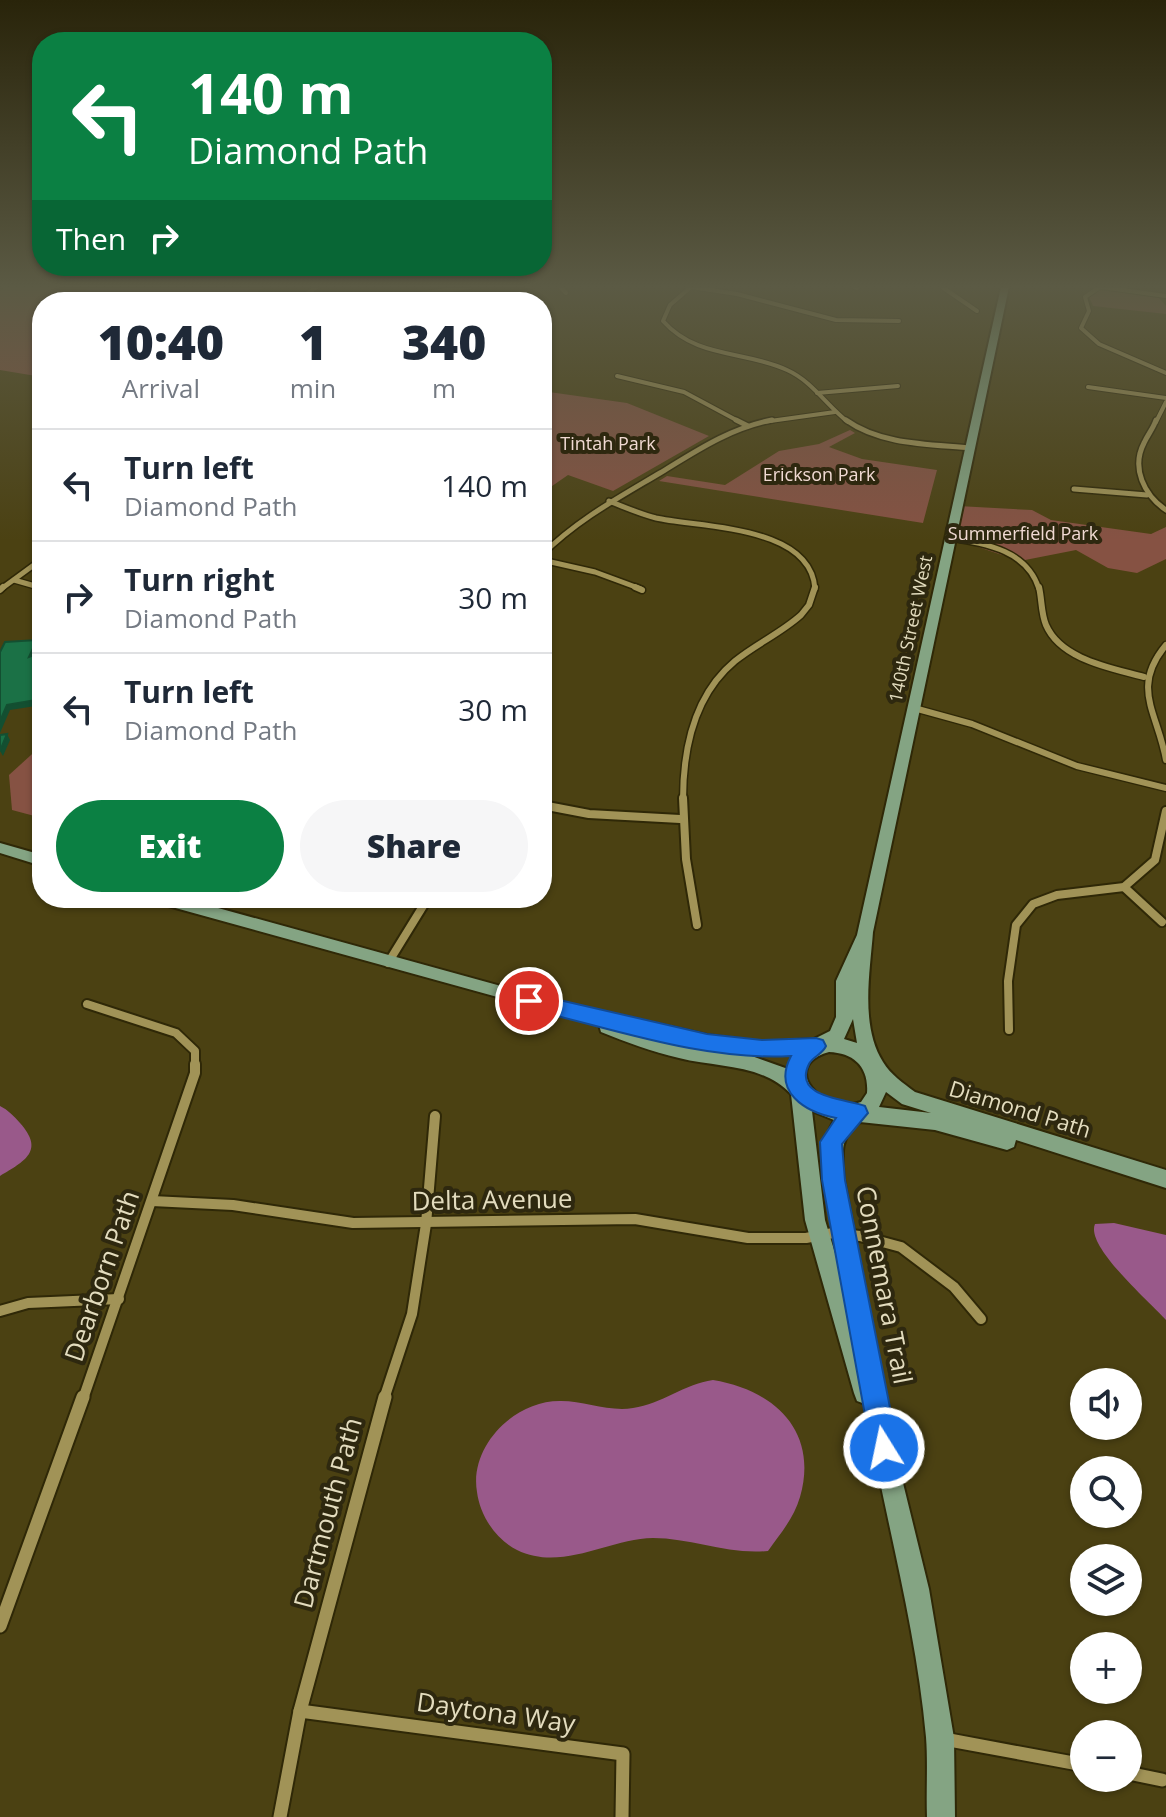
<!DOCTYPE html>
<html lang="en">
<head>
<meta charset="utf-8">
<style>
	:root { --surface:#fff; --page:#f6f6f7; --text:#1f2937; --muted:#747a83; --line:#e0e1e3; --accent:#0b8043 }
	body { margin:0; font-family:"Open Sans",sans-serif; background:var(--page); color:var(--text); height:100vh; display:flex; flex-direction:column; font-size:30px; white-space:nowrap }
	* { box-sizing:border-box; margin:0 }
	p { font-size:26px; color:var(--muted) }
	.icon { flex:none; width:44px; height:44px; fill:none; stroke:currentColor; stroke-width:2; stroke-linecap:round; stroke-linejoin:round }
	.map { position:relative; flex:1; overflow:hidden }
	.drawer { position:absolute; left:32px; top:292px; width:520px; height:616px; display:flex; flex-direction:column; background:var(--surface); border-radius:32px; box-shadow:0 2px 6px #0004 }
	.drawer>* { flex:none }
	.top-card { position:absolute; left:32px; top:32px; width:520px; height:244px; border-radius:32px; box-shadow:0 2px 6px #0004; background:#0b8043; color:#fff; overflow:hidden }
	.buttons { position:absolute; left:1070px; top:1368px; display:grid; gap:16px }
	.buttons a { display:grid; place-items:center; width:72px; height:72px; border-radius:50%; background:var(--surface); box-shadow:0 2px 6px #0004; font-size:40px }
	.pin { position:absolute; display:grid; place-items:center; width:68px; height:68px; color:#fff; margin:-34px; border:4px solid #fff; border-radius:50%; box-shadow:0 2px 8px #0007 }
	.me { position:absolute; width:88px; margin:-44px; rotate:350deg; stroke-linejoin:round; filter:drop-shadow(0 0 6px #0008) }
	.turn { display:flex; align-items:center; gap:28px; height:168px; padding:0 24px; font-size:36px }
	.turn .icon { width:104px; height:104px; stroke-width:2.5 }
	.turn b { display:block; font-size:56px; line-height:68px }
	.then { display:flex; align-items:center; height:76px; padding:0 24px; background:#0003; gap:16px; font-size:30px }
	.eta { display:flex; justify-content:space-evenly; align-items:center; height:136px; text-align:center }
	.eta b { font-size:48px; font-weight:800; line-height:56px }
	.button { display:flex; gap:16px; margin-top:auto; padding:16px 24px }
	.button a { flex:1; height:92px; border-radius:48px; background:var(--accent); color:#fff; font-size:32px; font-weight:800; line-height:92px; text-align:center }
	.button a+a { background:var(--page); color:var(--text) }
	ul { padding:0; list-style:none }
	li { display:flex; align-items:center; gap:24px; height:112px; padding:0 24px; border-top:2px solid var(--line) }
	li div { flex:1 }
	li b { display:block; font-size:30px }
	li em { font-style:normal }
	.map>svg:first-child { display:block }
</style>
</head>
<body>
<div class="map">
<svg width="1166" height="1817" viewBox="0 0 1166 1817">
	<rect width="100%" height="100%" fill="#4b4112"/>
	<g fill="#865243">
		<polygon points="5,287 265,287 241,302 42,302 42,377 0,370 0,291"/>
		<polygon points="1102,289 1158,297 1166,306 1166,314 1093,306 1089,297"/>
		<polygon points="542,391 627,403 709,436 613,491 568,475 542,493"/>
		<polygon points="850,430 855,433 829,447 862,459 937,470 923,523 659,481 667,476 725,485 779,451 819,444"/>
		<polygon points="958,506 1032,510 1051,520 1151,534 1166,527 1166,559 1137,573 1108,568 1076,550 1020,561 951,538"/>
		<polygon points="42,745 42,818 12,810 9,775"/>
	</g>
	<g fill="#99598a">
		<polygon points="103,287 119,288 252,287 243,296 226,302 81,301 87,289"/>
		<path d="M0 1106C8 1110 14 1116 20 1123 45 1151 25 1161 0 1176Z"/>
		<path d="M1114 1223 1166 1235V1320C1150 1302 1085 1246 1095 1224Z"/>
		<path d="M713 1380C774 1390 819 1431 800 1497 794 1518 780 1534 768 1551 728 1555 692 1538 653 1538 608 1539 562 1572 517 1550 495 1539 480 1515 477 1492 469 1446 515 1400 561 1401 585 1401 609 1412 633 1408 662 1404 684 1384 713 1380Z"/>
	</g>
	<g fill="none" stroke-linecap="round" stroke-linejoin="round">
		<g stroke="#2f2807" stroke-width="6">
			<g id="street-far5">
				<polyline points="560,287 566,293"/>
				<polyline points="854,287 857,288"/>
				<polyline points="942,287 977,311"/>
				<polyline points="1100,287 1085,297 1089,311 1081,328 1099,344 1166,373"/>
				<polyline points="1101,287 1166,296"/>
				<polyline points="306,294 372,300 470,287"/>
				<polyline points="294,302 317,287"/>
				<polyline points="617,376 684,392 740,422"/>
				<polyline points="1088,387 1166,398"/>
				<polyline points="817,393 898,386"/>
				<polyline points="763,422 835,412"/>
				<path d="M848 422C827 406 812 381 787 370 744 350 697 359 663 321L670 305 691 287 737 294 836 320 899 321"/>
				<polyline points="1156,422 1166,402"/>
			</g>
		</g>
		<g stroke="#2f2807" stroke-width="8">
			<g id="street-far4">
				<polyline points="736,420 748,426"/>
				<path d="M846 420C881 445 929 444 971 448"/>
				<path d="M1156 420C1153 429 1148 434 1144 443 1131 468 1144 495 1166 510"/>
				<polyline points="1074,489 1147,495"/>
				<path d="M609 501C624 507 640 514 656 518 701 528 811 525 815 589"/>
				<path d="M950 538C986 544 1027 550 1039 589"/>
				<path d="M542 555C577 520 618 498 660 473 696 451 730 428 772 420"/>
				<polyline points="542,560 595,572 641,589"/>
				<polyline points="14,580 42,588"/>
				<polyline points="1,589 42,559"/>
			</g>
		</g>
		<g stroke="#2f2807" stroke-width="9">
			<g id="street-far3">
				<polyline points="635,587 642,590"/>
				<path d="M1039 587C1042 600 1041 613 1046 625 1061 660 1112 668 1144 677"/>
				<polyline points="0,590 3,587"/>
				<path d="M1166 645C1130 688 1158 713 1166 760"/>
				<polyline points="914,708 972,724 1077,766 1166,788"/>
				<path d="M683 800C683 749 694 695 735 661 756 644 781 633 801 615L809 605 815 587"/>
			</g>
		</g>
		<g stroke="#2f2807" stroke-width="12">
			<g id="street-far2">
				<polyline points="683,798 686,859 697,925"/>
				<polyline points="542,805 589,814 680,819"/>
				<polyline points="1124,887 1162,922"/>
				<polyline points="192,907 199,898"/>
				<polyline points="388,963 428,898"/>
				<polyline points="87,1004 176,1033 195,1051 195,1066"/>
				<polyline points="1009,1030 1008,981 1016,925 1033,904 1057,895 1124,887 1155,860 1166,811"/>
			</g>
		</g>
		<g stroke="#2f2807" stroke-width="14">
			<g id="street-far1">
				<polyline points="152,1201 233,1205 353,1223 635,1219 748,1238 806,1238 833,1233 860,1236 901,1247 954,1287 981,1319"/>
				<polyline points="0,1311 28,1303 119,1299"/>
				<polyline points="83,1399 195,1073 195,1064"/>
				<polyline points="384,1399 412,1314 426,1224 435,1116"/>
			</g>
		</g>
		<g stroke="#2f2807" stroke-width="17">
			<g id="street">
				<polyline points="0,1626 83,1397"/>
				<polyline points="300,1711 623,1754 622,1817"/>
				<polyline points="944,1739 1084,1765"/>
				<polyline points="1128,1773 1162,1780"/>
				<polyline points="280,1817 300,1711 385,1397"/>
			</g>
		</g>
		<g stroke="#2f2807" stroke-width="4">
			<g id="secondary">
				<path d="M1001 287H1009L873 932C870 972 860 1026 883 1062 891 1075 903 1083 915 1092L1166 1170V1188L1016 1140 1014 1147 1007 1150 935 1130 860 1122C839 1135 842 1157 844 1180L902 1479 929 1589 954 1738 955 1817H927C926 1791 928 1763 926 1737 916 1625 884 1515 865 1404L857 1401 854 1393 805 1220 791 1094C761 1063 718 1068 679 1058 652 1052 626 1042 601 1032L599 1025 161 904 153 898H182L559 1002 707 1035 762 1042 814 1039 830 1031 836 1017V981L857 935ZM853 1019 857 1043 844 1039ZM829 1052C854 1053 869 1067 867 1093L861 1102C823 1116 778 1066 829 1052ZM749 1055H792L788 1069ZM886 1092 902 1104 931 1113 879 1107ZM812 1111 834 1120 824 1141 823 1160 841 1273 825 1220Z"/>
				<polygon points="0,843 42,855 42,866 0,853"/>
			</g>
		</g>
		<use href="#street-far5" stroke="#a19357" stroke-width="4"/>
		<use href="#street-far4" stroke="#a19357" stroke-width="5"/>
		<use href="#street-far3" stroke="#a19357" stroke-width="6"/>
		<use href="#street-far2" stroke="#a19357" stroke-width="8"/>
		<use href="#street-far1" stroke="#a19357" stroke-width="10"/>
		<use href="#street" stroke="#a19357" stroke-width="13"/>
		<use href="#secondary" fill="#84a483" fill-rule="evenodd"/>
	</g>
	<g fill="#134f31">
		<polygon points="37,640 39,645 32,662 29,657"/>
		<polygon points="42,699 42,705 10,710 0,733 0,721 7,705"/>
		<polygon points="7,734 10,740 3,756 0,751"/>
	</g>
	<g fill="#1b7146" stroke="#134f31" stroke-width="2">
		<polygon points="37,640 29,657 42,652 42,699 7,705 0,721 0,652 5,642"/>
		<polygon points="7,734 0,751 0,735"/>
	</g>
	<linearGradient id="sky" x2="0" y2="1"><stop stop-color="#29240a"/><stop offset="0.53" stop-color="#5b5a44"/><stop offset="1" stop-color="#5b5a44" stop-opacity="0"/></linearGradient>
	<rect width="1166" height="541" fill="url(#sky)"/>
	<path fill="#1a73e8" stroke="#114b97" stroke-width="2" d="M529 993 707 1034 762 1040 816 1038 823 1040 826 1046C822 1055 813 1056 809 1064 792 1098 847 1099 865 1106L868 1113 842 1144 845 1180 898 1448 894 1457 884 1461 875 1457 871 1448 822 1180 820 1142 836 1118C805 1112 772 1092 791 1056 703 1061 614 1029 529 1009L522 1006 519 1001 522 995Z"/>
	<g text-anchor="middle" stroke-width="8" stroke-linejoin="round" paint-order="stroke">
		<g font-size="18" fill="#f1dad3" stroke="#2e280f">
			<text x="608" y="450">Tintah Park</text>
			<text x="819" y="481">Erickson Park</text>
			<text x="1023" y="540">Summerfield Park</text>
		</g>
		<g font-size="18" fill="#e3dcbe" stroke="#2e280f">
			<text transform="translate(911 629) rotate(-78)" y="6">140th Street West</text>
		</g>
		<g font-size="22" fill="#e3dcbe" stroke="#2e280f">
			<text transform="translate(1020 1109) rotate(17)" y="8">Diamond Path</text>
		</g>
		<g font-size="26" fill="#e3dcbe" stroke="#2e280f">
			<text transform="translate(492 1200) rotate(-1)" y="9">Delta Avenue</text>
			<text transform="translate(102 1276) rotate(-71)" y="9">Dearborn Path</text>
			<text transform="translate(884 1285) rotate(79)" y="9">Connemara Trail</text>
			<text transform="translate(328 1513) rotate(-75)" y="9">Dartmouth Path</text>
			<text transform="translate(496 1713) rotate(8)" y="9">Daytona Way</text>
		</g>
	</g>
</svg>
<div class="buttons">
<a><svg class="icon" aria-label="sound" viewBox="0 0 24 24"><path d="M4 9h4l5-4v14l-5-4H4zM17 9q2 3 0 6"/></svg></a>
<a><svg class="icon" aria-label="search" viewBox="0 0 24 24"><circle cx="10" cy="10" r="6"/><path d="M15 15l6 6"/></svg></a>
<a><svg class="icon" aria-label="layers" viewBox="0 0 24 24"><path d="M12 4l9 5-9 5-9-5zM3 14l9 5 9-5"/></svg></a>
<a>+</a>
<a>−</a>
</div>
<div class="pin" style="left:529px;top:1001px;background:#d93025"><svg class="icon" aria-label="arrive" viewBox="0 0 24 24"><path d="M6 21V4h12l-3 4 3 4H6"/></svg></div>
<svg class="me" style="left:884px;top:1448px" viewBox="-20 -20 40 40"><circle r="17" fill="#1a73e8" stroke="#fff" stroke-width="3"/><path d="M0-11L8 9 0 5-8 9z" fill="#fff"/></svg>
<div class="top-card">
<div class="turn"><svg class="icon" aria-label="left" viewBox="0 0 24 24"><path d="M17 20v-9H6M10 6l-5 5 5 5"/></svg><div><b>140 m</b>Diamond Path</div></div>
<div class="then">Then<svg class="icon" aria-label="right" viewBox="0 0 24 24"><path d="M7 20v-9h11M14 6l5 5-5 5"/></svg></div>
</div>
<section class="drawer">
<div class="eta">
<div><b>10:40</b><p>Arrival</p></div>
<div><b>1</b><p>min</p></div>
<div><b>340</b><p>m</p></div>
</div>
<ul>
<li><svg class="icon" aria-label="left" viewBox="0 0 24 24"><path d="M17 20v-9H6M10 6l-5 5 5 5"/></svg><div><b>Turn left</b><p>Diamond Path</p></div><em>140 m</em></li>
<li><svg class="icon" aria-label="right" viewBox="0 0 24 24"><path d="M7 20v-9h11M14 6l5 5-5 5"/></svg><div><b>Turn right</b><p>Diamond Path</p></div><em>30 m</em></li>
<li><svg class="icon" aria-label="left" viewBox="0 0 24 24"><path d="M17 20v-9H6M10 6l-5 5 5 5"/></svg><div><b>Turn left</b><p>Diamond Path</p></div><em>30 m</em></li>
</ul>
<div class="button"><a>Exit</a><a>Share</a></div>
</section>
</div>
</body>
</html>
